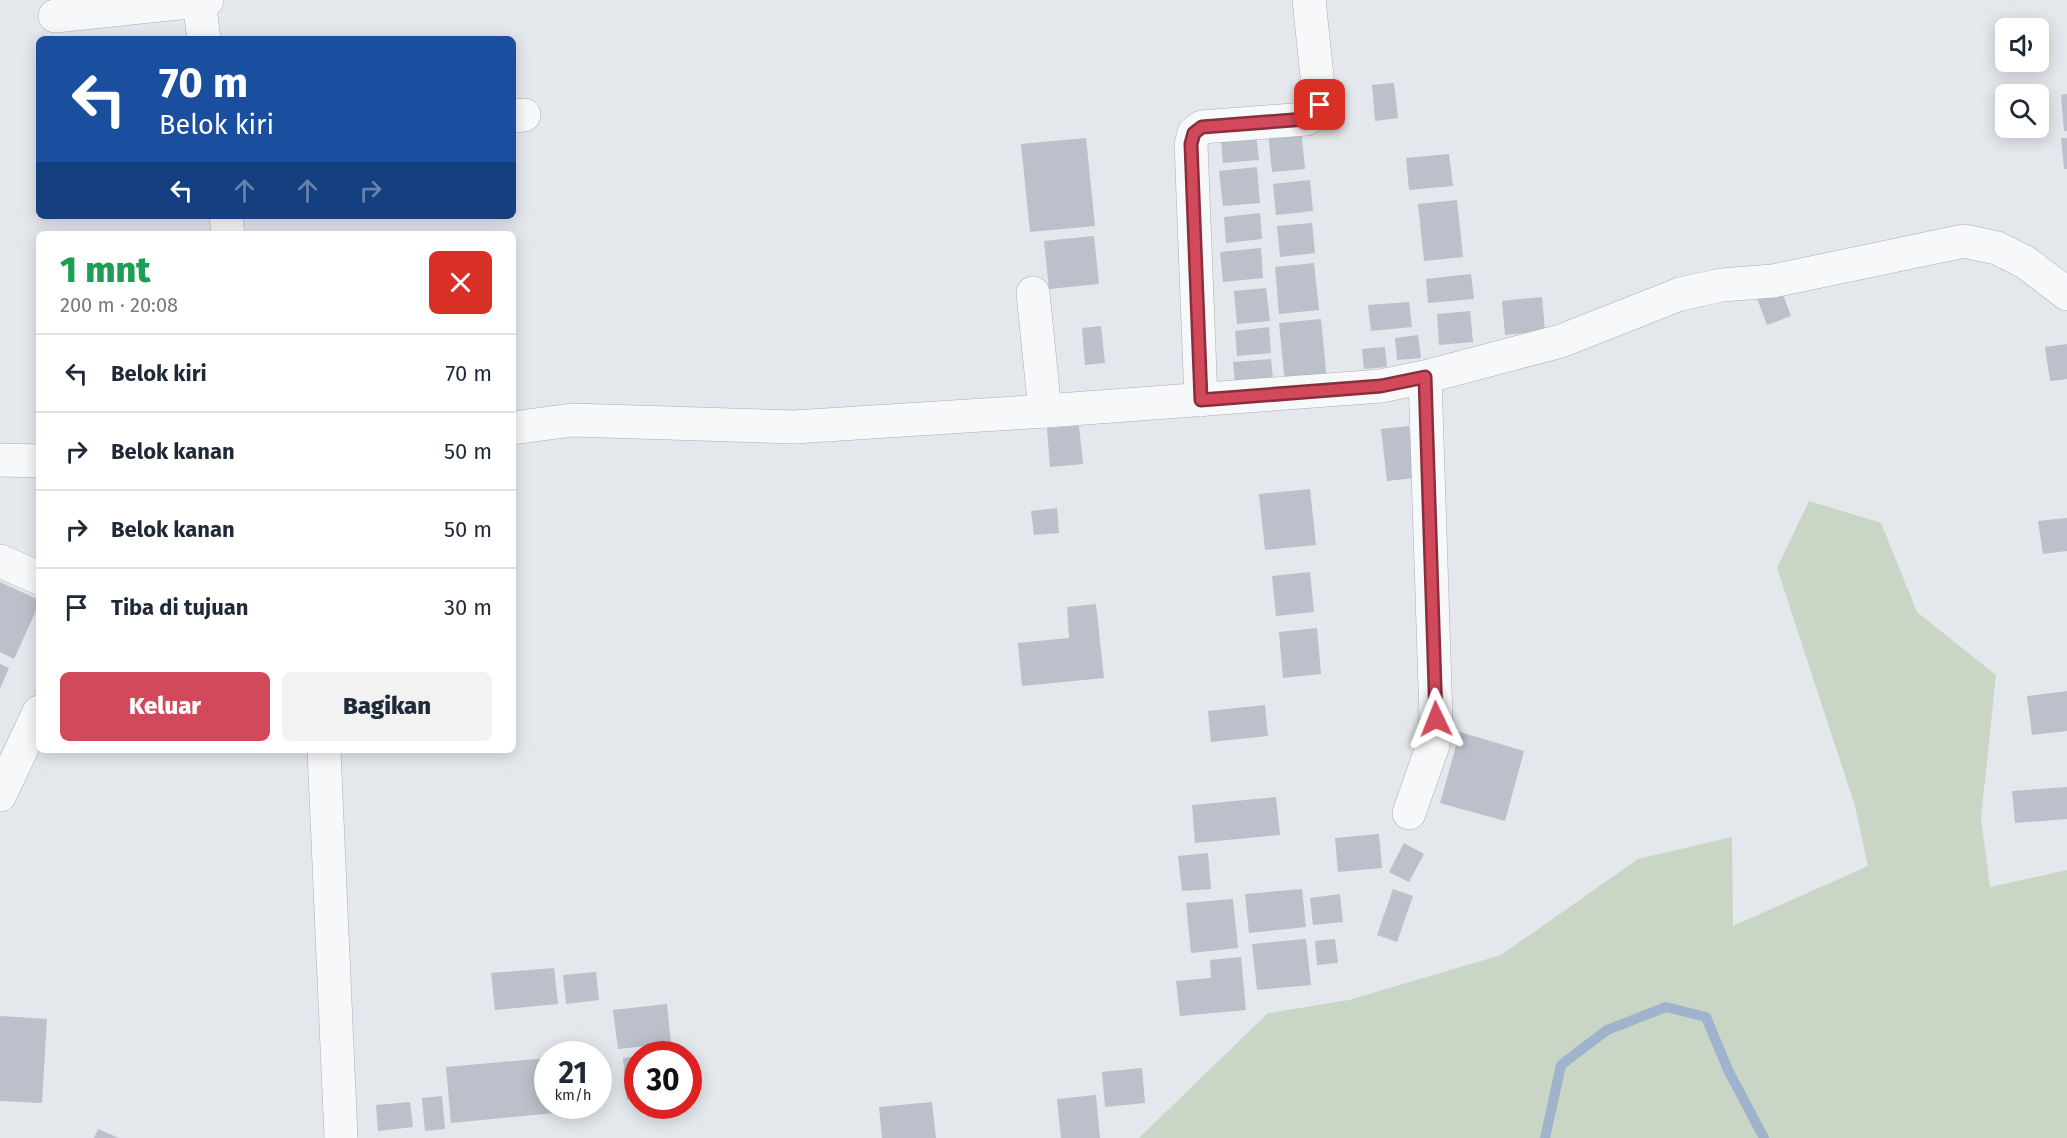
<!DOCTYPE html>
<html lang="id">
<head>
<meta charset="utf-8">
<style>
	:root { --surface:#fff; --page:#f2f2f3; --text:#1f2937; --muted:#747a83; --line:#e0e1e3; --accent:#d1495b }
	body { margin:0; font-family:"Fira Sans",sans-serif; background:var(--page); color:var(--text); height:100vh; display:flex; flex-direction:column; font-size:22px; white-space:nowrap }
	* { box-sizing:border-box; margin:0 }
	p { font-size:20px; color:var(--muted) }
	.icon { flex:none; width:33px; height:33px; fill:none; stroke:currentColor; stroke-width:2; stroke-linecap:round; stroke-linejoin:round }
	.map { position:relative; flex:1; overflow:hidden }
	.side { position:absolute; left:36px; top:231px; width:480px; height:522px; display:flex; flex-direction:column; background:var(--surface); border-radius:9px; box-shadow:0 3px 15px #0003 }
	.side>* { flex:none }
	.hud { position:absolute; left:36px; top:36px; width:480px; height:183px; border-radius:9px; box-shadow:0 3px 15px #0003; background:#1a4fa0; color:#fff; overflow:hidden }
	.tools { position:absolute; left:1995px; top:18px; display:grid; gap:12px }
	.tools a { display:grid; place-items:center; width:54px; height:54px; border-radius:9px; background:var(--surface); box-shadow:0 3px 15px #0003; font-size:30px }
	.speed { position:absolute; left:534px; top:1041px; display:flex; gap:12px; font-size:30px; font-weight:700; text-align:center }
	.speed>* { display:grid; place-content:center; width:78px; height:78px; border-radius:50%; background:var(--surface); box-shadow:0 3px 15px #0003; line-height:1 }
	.speed small { font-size:15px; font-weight:400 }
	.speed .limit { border:9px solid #d22; background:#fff; color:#111 }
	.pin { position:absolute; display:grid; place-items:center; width:51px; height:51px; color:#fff; margin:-26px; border-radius:12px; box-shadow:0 3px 9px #0006 }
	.me { position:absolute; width:66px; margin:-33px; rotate:358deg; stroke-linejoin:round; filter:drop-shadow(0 0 4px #0008) }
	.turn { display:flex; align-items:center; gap:21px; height:126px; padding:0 24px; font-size:27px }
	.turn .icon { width:78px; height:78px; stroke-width:2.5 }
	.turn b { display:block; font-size:42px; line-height:51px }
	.lanes { display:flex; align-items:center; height:57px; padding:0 24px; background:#0003; justify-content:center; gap:30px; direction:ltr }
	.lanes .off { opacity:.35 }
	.round { display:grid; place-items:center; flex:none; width:63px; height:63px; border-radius:9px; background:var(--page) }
	.head { display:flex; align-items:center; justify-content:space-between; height:102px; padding:0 24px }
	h1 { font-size:36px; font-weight:800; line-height:45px; color:#1e9e55 }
	.cta { display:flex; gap:12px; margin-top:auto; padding:12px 24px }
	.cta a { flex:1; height:69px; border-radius:9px; background:var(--accent); color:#fff; font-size:24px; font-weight:800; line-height:69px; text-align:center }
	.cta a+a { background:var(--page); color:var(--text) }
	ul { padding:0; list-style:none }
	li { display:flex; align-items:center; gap:18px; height:78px; padding:0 24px; border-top:2px solid var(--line) }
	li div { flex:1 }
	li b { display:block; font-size:22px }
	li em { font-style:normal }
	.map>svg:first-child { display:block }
</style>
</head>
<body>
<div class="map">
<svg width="2067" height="1138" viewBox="0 0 2067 1138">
	<rect width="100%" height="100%" fill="#e4e7ec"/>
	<polygon fill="#c9d6c5" points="1809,501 1881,523 1917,612 1996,675 1981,818 1990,887 2067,870 2067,1138 1139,1138 1268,1013 1349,1000 1501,955 1638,859 1732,837 1733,926 1868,866 1855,806 1777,568"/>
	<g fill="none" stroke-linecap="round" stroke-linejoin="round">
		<polyline stroke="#9fb4cc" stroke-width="10" points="1545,1138 1561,1065 1607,1030 1666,1007 1706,1017 1728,1070 1764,1138"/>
	</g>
	<g fill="#bbc0ca">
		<polygon points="1394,83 1398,118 1375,121 1372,85"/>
		<polygon points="2067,94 2067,131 2064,131 2061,95"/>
		<polygon points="1255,127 1259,160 1223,163 1220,130"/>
		<polygon points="1301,128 1305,169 1272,172 1268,132"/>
		<polygon points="1086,138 1095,226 1030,232 1021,144"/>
		<polygon points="2061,138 2067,138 2067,169 2064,169"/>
		<polygon points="1449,154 1453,186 1409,190 1406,158"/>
		<polygon points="1257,167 1260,203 1223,206 1219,171"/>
		<polygon points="1310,180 1313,211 1276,215 1273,184"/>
		<polygon points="1457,200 1463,257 1424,261 1418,204"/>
		<polygon points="1260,213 1262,239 1226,243 1224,217"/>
		<polygon points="1312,223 1315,253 1280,257 1277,226"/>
		<polygon points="1094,236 1099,284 1049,289 1044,241"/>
		<polygon points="1261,248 1263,278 1223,282 1220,252"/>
		<polygon points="1314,263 1319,310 1279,314 1275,267"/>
		<polygon points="1471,274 1474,299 1428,303 1426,279"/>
		<polygon points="1779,284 1791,316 1767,325 1755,293"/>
		<polygon points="1266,288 1270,321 1237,324 1234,291"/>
		<polygon points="1542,297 1545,331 1505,335 1502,301"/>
		<polygon points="1409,302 1412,327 1371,331 1368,305"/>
		<polygon points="1470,311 1473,342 1439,345 1437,314"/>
		<polygon points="1321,319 1327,381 1285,385 1279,323"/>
		<polygon points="1101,326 1105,363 1085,365 1082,328"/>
		<polygon points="1269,327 1271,353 1237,356 1235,331"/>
		<polygon points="1418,335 1421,358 1397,360 1395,338"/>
		<polygon points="2067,344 2067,379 2050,381 2045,347"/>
		<polygon points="1385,347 1387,367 1364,369 1362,349"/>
		<polygon points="1271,359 1274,389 1236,393 1233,362"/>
		<polygon points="1079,426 1083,464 1050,467 1047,428"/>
		<polygon points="1409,426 1414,478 1387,481 1381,429"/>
		<polygon points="1310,489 1316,545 1265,550 1259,494"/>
		<polygon points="1057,508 1059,533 1034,535 1031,511"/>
		<polygon points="2067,518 2067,551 2043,554 2038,521"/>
		<polygon points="1310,572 1314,612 1276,616 1272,576"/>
		<polygon points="0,582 39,600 39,604 14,659 0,652"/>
		<polygon points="1096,604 1104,678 1022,686 1018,643 1069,638 1067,607"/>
		<polygon points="1317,628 1321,674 1283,678 1279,632"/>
		<polygon points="0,664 9,668 0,689"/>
		<polygon points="2067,691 2067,731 2032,735 2027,696"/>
		<polygon points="1265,705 1268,736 1211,742 1208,711"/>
		<polygon points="1460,732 1524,751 1505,821 1440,803"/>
		<polygon points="2067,787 2067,819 2015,823 2012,791"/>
		<polygon points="1276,797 1280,835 1195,843 1192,805"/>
		<polygon points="1379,834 1382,868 1338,872 1335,838"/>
		<polygon points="1404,843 1424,854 1409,882 1389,872"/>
		<polygon points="1208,853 1211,889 1182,891 1178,856"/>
		<polygon points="1302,889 1306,927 1249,933 1245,894"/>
		<polygon points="1393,889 1413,896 1397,942 1377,935"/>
		<polygon points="1340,894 1343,922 1313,925 1310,898"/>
		<polygon points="1233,899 1238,948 1191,953 1186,903"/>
		<polygon points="1306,939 1311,985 1257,990 1252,944"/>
		<polygon points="1335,939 1338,963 1317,965 1315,941"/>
		<polygon points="1241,957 1246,1010 1180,1016 1176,981 1211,978 1210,960"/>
		<polygon points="554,968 558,1004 495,1010 491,973"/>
		<polygon points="596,972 599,1000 566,1004 563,975"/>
		<polygon points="667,1004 671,1043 618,1049 613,1010"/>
		<polygon points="0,1016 47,1019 42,1103 0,1101"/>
		<polygon points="638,1056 638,1099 627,1100 623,1058"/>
		<polygon points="548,1058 548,1106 594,1106 595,1109 451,1123 446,1067"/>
		<polygon points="1142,1068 1145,1103 1105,1107 1102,1072"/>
		<polygon points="1096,1095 1100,1138 1061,1138 1057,1099"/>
		<polygon points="442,1096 445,1129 425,1131 422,1098"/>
		<polygon points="410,1102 413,1127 378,1131 376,1105"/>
		<polygon points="932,1102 936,1138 882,1138 879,1107"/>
		<polygon points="98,1129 119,1138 94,1138"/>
	</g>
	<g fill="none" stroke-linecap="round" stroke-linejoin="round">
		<g stroke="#a9aeb7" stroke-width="34">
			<g id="minor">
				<polyline points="199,1 204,39"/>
				<polyline points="55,16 207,0"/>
				<polyline points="513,116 524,115"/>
				<polyline points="226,216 228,234"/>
				<polyline points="1033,293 1045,411"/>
				<polyline points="1201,400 1191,144 1194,133 1202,127 1306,119 1317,113 1320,105 1318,86 1309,0"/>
				<polyline points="513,428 572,420 794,427 1045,411 1381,386 1425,377 1561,341 1680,294 1722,285 1773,281 1964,241 1997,248 2025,262 2067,294"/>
				<polyline points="0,460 39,461"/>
				<polyline points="0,561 39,578"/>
				<polyline points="324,750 341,1138"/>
				<polyline points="0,795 39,712"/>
				<polyline points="1409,813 1433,745 1436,719 1425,377"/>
			</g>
		</g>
		<use href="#minor" stroke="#f7f8fa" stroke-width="33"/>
	</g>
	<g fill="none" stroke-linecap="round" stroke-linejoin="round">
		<g stroke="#882f3b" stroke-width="15">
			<polyline id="route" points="1320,105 1317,113 1306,119 1202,127 1194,133 1191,144 1201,400 1381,386 1425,377 1436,719"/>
		</g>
		<use href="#route" stroke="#d1495b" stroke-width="10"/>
	</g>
</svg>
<div class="tools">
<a><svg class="icon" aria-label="sound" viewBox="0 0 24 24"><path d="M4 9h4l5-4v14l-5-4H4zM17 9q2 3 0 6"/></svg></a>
<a><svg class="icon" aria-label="search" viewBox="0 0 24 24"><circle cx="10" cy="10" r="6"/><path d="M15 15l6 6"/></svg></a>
</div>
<div class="speed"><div>21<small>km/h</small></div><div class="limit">30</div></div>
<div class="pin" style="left:1320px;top:105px;background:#d93025"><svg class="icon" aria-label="arrive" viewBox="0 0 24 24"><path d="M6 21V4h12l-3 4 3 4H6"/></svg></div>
<svg class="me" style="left:1436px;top:719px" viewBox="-20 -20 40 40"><path d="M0-17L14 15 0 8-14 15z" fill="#d1495b" stroke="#fff" stroke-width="4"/></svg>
<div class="hud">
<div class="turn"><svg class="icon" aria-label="left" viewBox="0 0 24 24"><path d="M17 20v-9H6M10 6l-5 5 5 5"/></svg><div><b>70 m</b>Belok kiri</div></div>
<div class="lanes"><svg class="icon" aria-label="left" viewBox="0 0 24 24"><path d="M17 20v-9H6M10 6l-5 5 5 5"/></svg><svg class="icon off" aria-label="ahead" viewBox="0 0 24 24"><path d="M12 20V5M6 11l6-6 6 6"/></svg><svg class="icon off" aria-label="ahead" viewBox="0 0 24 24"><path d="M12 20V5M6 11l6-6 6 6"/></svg><svg class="icon off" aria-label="right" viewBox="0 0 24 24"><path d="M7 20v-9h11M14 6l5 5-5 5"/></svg></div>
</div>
<section class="side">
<div class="head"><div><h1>1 mnt</h1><p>200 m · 20:08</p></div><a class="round" style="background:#d93025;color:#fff"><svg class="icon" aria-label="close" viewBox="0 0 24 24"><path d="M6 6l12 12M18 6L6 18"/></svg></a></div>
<ul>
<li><svg class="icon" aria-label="left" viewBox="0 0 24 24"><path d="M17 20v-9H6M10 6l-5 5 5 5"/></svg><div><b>Belok kiri</b></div><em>70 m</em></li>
<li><svg class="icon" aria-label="right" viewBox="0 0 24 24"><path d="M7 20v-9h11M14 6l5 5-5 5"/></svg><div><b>Belok kanan</b></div><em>50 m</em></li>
<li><svg class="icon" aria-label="right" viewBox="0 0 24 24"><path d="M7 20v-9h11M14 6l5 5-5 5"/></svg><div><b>Belok kanan</b></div><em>50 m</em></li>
<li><svg class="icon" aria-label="arrive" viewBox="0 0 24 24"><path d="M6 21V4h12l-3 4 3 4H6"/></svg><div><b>Tiba di tujuan</b></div><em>30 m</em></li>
</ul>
<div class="cta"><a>Keluar</a><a>Bagikan</a></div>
</section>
</div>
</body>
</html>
